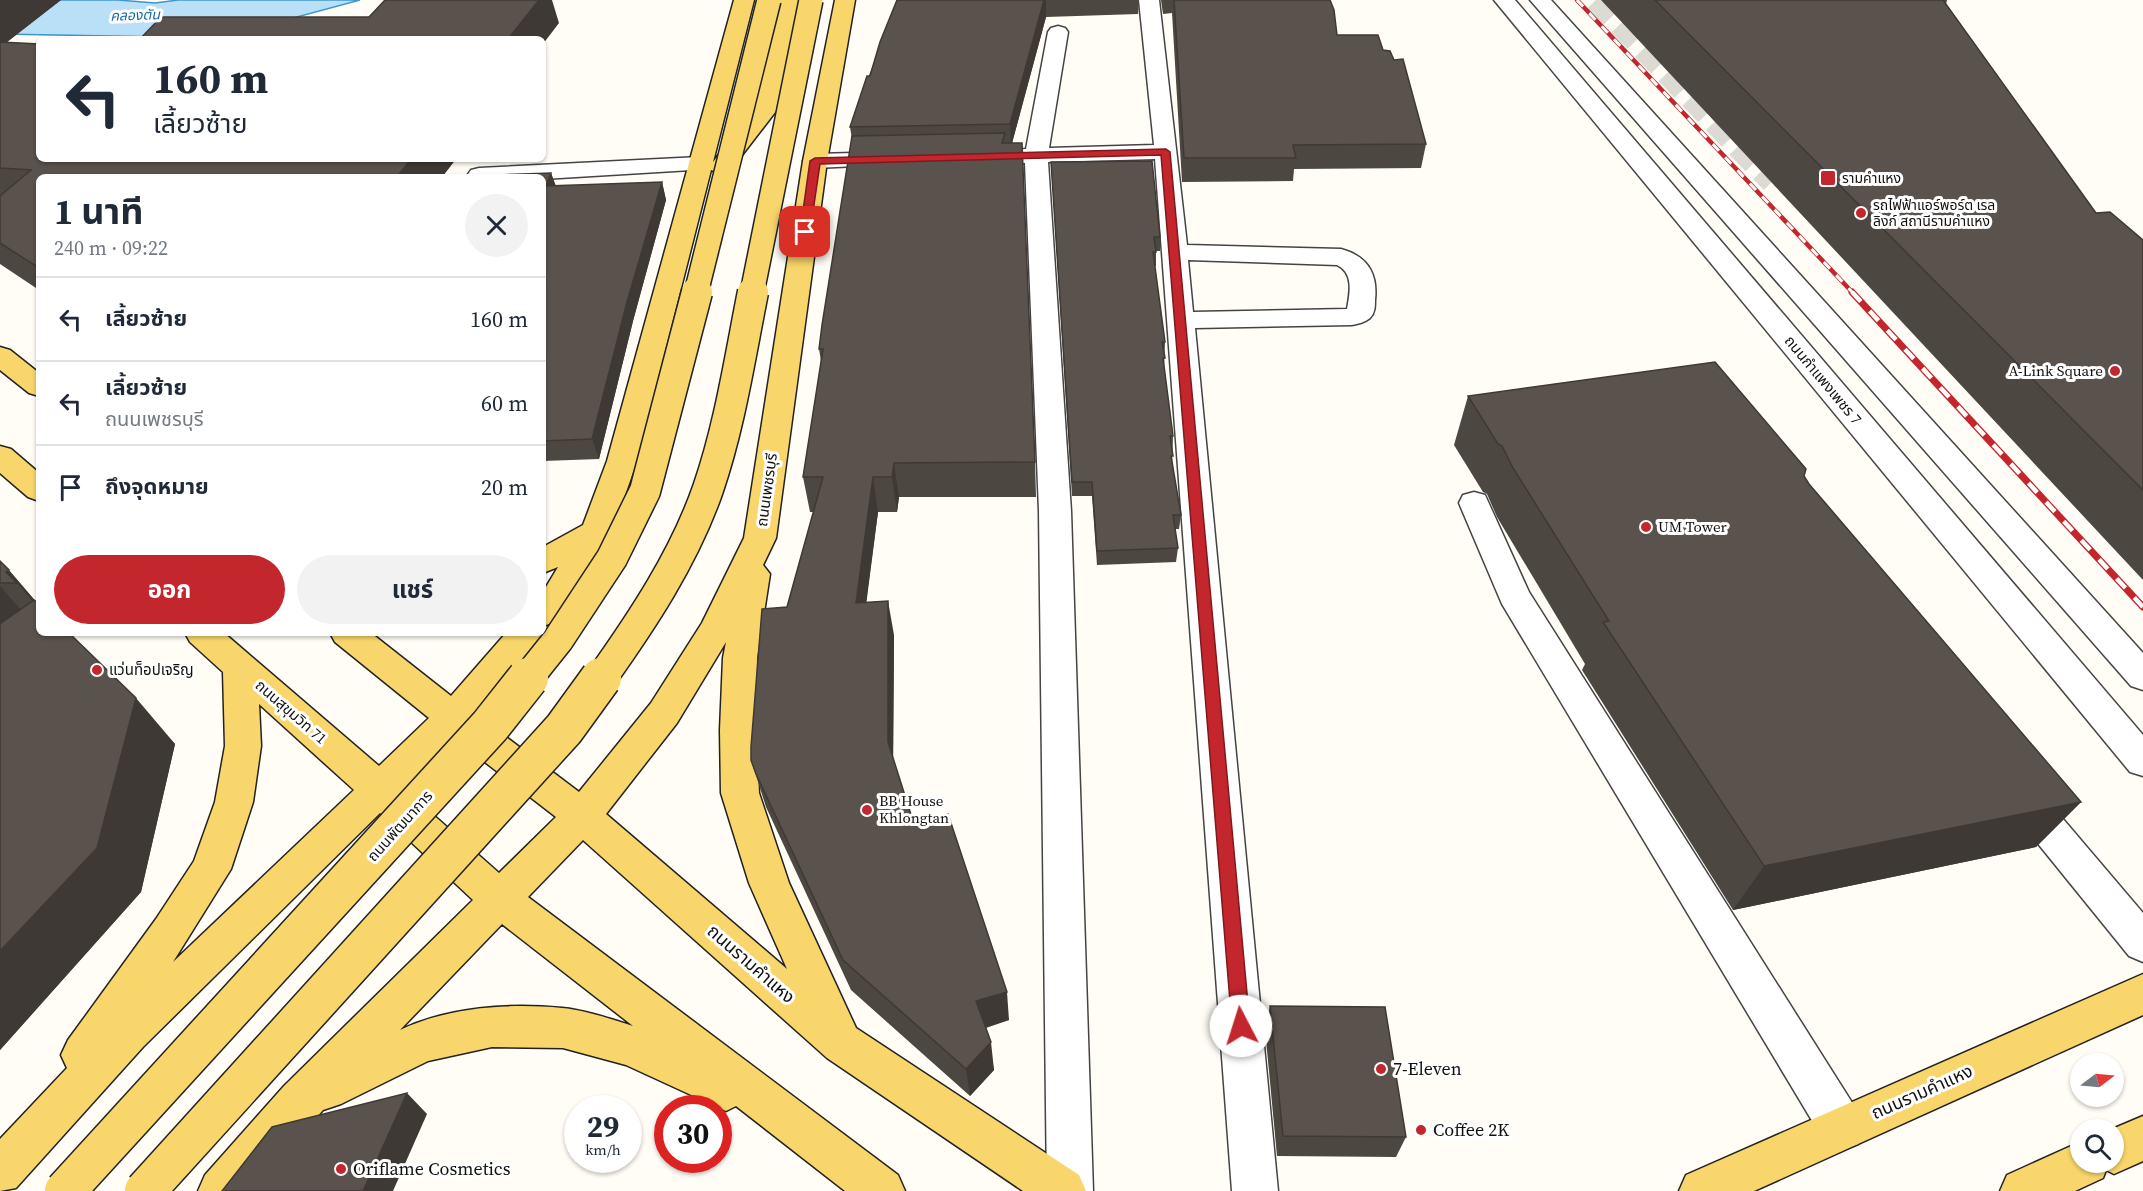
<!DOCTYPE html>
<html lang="th">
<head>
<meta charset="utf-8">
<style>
	:root { --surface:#fff; --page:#f2f2f3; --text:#1f2937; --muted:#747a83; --line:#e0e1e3; --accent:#c4262e }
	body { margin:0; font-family:"Source Serif 4","Noto Sans Thai",serif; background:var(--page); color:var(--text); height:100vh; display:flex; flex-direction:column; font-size:22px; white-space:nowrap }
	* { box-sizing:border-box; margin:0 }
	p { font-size:20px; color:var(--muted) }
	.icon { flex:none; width:33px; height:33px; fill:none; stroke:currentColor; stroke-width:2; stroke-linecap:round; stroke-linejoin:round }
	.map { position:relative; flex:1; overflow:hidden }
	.drawer { position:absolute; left:36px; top:174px; width:510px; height:462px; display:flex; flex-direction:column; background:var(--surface); border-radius:9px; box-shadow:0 2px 4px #0004 }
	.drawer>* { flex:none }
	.banner { position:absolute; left:36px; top:36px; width:510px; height:126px; border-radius:9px; box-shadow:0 2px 4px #0004; background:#fff; color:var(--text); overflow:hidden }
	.needle { width:39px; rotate:74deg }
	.tools { position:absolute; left:2070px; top:1053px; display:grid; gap:12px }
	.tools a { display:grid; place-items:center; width:54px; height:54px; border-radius:50%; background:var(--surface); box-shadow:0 2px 4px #0004; font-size:30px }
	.speed { position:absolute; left:564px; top:1095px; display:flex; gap:12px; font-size:30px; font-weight:700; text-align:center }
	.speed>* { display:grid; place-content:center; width:78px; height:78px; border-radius:50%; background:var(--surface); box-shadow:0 2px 4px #0004; line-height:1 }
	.speed small { font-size:15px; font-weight:400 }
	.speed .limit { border:9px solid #d22; background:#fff; color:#111 }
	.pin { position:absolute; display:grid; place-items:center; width:51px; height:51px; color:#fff; margin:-26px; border-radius:12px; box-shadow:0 3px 9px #0006 }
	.me { position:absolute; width:66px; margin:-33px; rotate:355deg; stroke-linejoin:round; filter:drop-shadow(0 0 4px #0008) }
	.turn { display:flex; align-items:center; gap:21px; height:126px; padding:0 18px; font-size:27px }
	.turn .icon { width:78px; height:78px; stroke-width:2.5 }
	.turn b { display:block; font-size:42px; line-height:51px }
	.round { display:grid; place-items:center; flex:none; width:63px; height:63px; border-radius:32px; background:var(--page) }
	.headline { display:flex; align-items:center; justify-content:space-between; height:102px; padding:0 18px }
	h1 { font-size:36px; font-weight:700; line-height:45px }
	.action { display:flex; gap:12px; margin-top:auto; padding:12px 18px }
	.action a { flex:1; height:69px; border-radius:36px; background:var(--accent); color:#fff; font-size:24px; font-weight:700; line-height:69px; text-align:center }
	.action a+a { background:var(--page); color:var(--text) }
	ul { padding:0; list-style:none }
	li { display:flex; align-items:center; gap:18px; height:84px; padding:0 18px; border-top:2px solid var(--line) }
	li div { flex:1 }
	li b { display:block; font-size:22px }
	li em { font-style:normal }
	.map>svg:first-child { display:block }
</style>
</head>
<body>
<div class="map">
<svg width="2143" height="1191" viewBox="0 0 2143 1191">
	<rect width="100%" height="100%" fill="#fffdf5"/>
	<polygon fill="#b9e0f7" stroke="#3f96cf" stroke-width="1.5" points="0,0 118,0 155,3 178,0 360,0 219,38 0,34"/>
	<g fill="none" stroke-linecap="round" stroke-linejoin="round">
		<polyline stroke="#dbdad3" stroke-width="23" stroke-dasharray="23 11" stroke-linecap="butt" points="1596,0 1772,182"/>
		<g stroke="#444" stroke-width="3">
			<g id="minor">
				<path d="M1139 0H1159L1187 245 1341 249C1367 256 1378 273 1375 300 1375 306 1375 313 1370 318 1365 322 1358 324 1352 325L1195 328 1278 1191H1232L1155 159 1048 162 1071 511 1093 1191H1047L1039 511 1025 163 978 164 970 162 966 157 970 152 1026 149 1048 32 1051 28 1058 26 1065 28 1068 32 1049 148 1154 145ZM1188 260 1337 265C1354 273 1350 293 1347 309L1193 312Z"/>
				<polygon points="1494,0 1515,0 2143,735 2143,776 2130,772"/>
				<polygon points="1530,0 1551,0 2143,653 2143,690 2131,686"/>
				<polygon points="893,152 901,154 905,159 901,164 815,168 807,166 803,161 807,156 815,154"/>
				<polygon points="700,157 708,159 712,164 708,169 543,179 543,177 466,177 471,170 479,168"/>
				<polygon points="1474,492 1485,495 1529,592 1858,1112 1864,1128 1858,1144 1842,1150 1826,1144 1502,604 1459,503 1463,495"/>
				<polygon points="2022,781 2035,786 2143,913 2143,962 2129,956 2009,808 2003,797 2009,786"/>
			</g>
		</g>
		<g stroke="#222" stroke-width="3">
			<g id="major">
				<polygon points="734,0 754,0 713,162 754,110 780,0 800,0 776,111 729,172 721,174 711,170 637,461 612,532 567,609 555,622 543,626 543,592 558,567 543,573 543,547 583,525 607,461"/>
				<path d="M835 0H855L827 161 776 538 763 565 770 574 757 658 756 730 759 793 789 883 856 1028 1079 1175 1086 1191H1023L827 1058 583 840 528 897 898 1175 905 1191H845L736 1106 726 1111 626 1065 563 1048 492 1047 428 1061 341 1104 323 1110 252 1191H198L205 1175 284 1086 473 900 380 813 143 1047 16 1188 0 1191V1139L67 1068 61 1055 68 1040 156 919 194 861 215 802 225 746 223 672 190 642 185 633H224L379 766 429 718 335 642 330 633H371L451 696 506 633H543L538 642 477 715 579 792 651 703 702 623 744 538 803 161ZM726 642 723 658 720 730 721 793 749 883 787 969 606 814 677 723ZM259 704 354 790 173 962 231 869 253 802 261 746ZM455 739 556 817 499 873 404 789ZM502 924 633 1026C611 1019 585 1010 562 1008 509 1003 448 1007 400 1030Z"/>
				<polygon points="0,347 10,350 39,373 39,396 29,393 0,370"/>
				<polygon points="0,446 11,449 39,473 39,501 28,497 0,473"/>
				<polygon points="2143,974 2143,1015 1754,1191 1679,1191 1686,1175"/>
				<polygon points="2143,1116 2143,1161 2114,1174 2106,1170 2103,1178 2075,1191 2000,1191 2007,1175 2080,1142 2080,1162 2114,1162 2114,1130 2110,1130"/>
			</g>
		</g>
		<use href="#minor" fill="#fff" fill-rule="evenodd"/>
		<use href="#major" fill="#f9d66b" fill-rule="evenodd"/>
		<g stroke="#c4262e" stroke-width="4.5">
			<polyline id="rail-far1" points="1577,0 1853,293"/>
		</g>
		<g stroke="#c4262e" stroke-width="7">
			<polyline id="rail" points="1852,292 2143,607"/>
		</g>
		<use href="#rail-far1" stroke="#fff" stroke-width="3" stroke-dasharray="9" stroke-linecap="butt"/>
		<use href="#rail" stroke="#fff" stroke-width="4.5" stroke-dasharray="13" stroke-linecap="butt"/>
		<g stroke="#222" stroke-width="26" stroke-linecap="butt">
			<g id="major-bridge-far2">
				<polyline points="696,293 769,0"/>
				<polyline points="752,293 811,0"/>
			</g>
		</g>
		<g stroke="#222" stroke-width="33" stroke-linecap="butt">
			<g id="major-bridge-far1">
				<polyline points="526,680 558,640 612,558 645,491 697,292"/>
				<path d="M600 680C642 621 684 558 708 489 730 425 740 357 753 292"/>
			</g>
		</g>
		<g stroke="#222" stroke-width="43" stroke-linecap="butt">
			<g id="major-bridge">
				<polyline points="65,1191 490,726 528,678"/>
				<polyline points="145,1191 564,729 601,678"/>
			</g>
		</g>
		<use href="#major-bridge-far2" stroke="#f9d66b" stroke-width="23"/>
		<use href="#major-bridge-far1" stroke="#f9d66b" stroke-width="30"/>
		<use href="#major-bridge" stroke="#f9d66b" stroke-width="40"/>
	</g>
	<g fill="#4d4742">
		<polygon points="0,0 61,0 6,43 39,159 456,159 442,177 39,177 39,290 0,264"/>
		<polygon points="897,0 1139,0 1138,14 1046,17 1012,143 1035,462 1036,497 899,497 897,512 878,512 866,602 894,635 893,760 914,824 1009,1020 986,1028 994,1070 970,1096 851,990 766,807 751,760 787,607 814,512 810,512 803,477 821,361 819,349 852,139 850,127"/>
		<polygon points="1161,0 1330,0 1337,35 1383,50 1426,144 1421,168 1294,169 1293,181 1182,182 1172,13 1163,14"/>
		<polygon points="1601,0 1947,0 1946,4 2096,213 2143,240 2143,580"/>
		<polygon points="1051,162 1160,237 1160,251 1156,251 1156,266 1155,266 1165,342 1164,370 1173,436 1172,467 1181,515 1179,529 1175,529 1178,548 1176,562 1097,565 1092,496 1072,496"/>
		<polygon points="551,173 556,186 662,182 666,200 633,321 599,459 543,461 543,177"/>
		<polygon points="1468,396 1804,476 1809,484 2081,802 2036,847 1733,910 1582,670 1585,664 1497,517 1487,494 1483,492 1454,445"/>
		<polygon points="0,561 34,600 175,744 141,892 0,1050"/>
		<polygon points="1270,1006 1406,1137 1396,1157 1277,1156 1265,1029"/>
	</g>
	<g fill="#3f3936">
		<polygon points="0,0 61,0 0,47"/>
		<polygon points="539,0 552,0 559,23 543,44 543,39 508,39"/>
		<polygon points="1044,0 1046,0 1046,17 1011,147 1010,124"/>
		<polygon points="411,159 456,159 442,177 397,177"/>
		<polygon points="551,173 557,191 546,186"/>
		<polygon points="662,182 666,200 633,321 599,459 592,439 627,302"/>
		<polygon points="894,463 899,497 897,512 892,477"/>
		<polygon points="873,477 878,512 862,637 856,603"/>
		<polygon points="9,570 39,605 39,609 17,583 6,572"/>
		<polygon points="0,586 39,630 0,660"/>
		<polygon points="888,601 894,635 893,775 888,742"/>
		<polygon points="136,698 175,744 141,892 0,1050 0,951"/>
		<polygon points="2081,802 2036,847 1733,910 1764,866"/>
		<polygon points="1007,992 1009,1020 980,1029 976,1001"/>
		<polygon points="991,1042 994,1070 970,1096 966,1069"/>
		<polygon points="407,1093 427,1114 393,1191 363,1191"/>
	</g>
	<g fill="#5a524d" stroke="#3f3936" stroke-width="1.5">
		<polygon points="385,0 539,0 508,39 140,39 161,17 369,17"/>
		<polygon points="897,0 1044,0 1010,124 850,127 867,76 870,76 880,42"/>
		<polygon points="1174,0 1330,0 1334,10 1337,35 1378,35 1383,50 1390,51 1394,60 1403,59 1426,144 1293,145 1296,158 1184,158"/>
		<polygon points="1655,0 1943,0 2096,213 2110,212 2143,240 2143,490"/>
		<polygon points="0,42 39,44 39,159 411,159 397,177 39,177 39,268 0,243 0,196 31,170 0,168"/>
		<polygon points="1005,133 1002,143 1022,143 1035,462 894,463 892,477 873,477 856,603 888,601 888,742 914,824 948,814 1007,992 976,1001 991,1042 966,1069 843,960 756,774 751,760 751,747 762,609 787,607 823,477 803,477 823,349 819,349 822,325 852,136"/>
		<polygon points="1152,161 1160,237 1154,237 1156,252 1153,252 1165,342 1162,342 1165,358 1163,358 1173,436 1170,436 1173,456 1171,456 1181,515 1173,515 1178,548 1097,551 1092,482 1072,482 1051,162"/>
		<polygon points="551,173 546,186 662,182 627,302 592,439 543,441 543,177 496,177 497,175"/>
		<polygon points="1715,362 1806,469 1804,476 1809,484 2081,802 1764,866 1603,622 1609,621 1513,468 1502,446 1498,444 1468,396"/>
		<polygon points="0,561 9,570 6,572 17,583 0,583"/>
		<polygon points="34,600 39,604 39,633 69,633 136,698 97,848 0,951 0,624"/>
		<polygon points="1270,1006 1385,1007 1406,1137 1283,1136"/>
		<polygon points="407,1093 363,1191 222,1191 272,1127"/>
	</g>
	<polygon fill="#c4262e" stroke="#7f191e" stroke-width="1.5" points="1166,149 1170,152 1250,1026 1247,1032 1241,1035 1235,1032 1232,1026 1161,155 820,164 810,232 805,235 800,232 810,161 815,158"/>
	<g fill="#c4262e" stroke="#fff" stroke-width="2">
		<rect x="1820" y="170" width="16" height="16" rx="3"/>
		<circle cx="1861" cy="213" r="6"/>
		<circle cx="2115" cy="371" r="6"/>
		<circle cx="1646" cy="527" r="6"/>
		<circle cx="97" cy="670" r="6"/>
		<circle cx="867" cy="810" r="6"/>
		<circle cx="1381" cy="1069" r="6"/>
		<circle cx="1421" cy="1130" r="6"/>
		<circle cx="341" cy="1169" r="6"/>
	</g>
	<g text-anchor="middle" stroke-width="6" stroke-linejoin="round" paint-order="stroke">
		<g font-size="14" font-style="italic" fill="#1768a6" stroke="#fff">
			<text transform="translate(135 15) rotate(-2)" y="5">คลองตัน</text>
		</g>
		<g font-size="14" fill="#111" stroke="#fff" text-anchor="start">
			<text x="1842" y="183">รามคำแหง</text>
			<text x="1873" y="210">รถไฟฟ้าแอร์พอร์ต เรล<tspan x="1873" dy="16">ลิงก์ สถานีรามคำแหง</tspan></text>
		</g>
		<g font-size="15" fill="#111" stroke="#fff" text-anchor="start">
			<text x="2103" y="376" text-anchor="end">A-Link Square</text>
			<text x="1658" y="532">UM Tower</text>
			<text x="109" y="675">แว่นท็อปเจริญ</text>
			<text x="879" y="806">BB House<tspan x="879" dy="17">Khlongtan</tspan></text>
		</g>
		<g font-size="15" fill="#111" stroke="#fff">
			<text transform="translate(1823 380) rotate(50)" y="5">ถนนกำแพงเพชร 7</text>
			<text transform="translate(767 490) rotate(-82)" y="5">ถนนเพชรบุรี</text>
			<text transform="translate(291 712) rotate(41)" y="5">ถนนสุขุมวิท 71</text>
			<text transform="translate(400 826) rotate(-48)" y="5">ถนนพัฒนาการ</text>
		</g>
		<g font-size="18" fill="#111" stroke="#fff">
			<text transform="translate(751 964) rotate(41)" y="6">ถนนรามคำแหง</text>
			<text transform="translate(1922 1092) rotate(-24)" y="6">ถนนรามคำแหง</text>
		</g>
		<g font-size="18" fill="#111" stroke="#fff" text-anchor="start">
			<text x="1393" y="1075">7-Eleven</text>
			<text x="1433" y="1136">Coffee 2K</text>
			<text x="353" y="1175">Oriflame Cosmetics</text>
		</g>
	</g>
</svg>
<div class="tools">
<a><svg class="needle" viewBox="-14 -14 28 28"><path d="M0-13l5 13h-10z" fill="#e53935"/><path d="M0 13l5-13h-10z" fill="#747a83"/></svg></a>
<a><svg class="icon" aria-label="search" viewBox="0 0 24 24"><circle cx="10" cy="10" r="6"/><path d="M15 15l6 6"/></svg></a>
</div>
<div class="speed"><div>29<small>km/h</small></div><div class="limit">30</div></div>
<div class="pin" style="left:805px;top:232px;background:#d93025"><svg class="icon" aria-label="arrive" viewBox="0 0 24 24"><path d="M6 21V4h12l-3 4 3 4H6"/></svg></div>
<svg class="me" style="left:1241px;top:1026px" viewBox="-20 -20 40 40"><circle r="19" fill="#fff"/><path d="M0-13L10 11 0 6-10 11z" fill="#c4262e"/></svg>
<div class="banner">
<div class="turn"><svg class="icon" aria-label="left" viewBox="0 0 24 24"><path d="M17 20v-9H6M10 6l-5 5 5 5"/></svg><div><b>160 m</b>เลี้ยวซ้าย</div></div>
</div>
<section class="drawer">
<div class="headline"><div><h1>1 นาที</h1><p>240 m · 09:22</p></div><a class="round"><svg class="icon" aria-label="close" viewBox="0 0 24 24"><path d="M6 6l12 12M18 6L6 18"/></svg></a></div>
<ul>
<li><svg class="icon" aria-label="left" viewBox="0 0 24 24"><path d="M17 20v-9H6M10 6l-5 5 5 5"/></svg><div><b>เลี้ยวซ้าย</b></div><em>160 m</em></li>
<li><svg class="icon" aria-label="left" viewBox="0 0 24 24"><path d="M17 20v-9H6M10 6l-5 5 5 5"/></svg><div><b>เลี้ยวซ้าย</b><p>ถนนเพชรบุรี</p></div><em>60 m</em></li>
<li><svg class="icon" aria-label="arrive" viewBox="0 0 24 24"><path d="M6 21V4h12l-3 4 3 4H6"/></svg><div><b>ถึงจุดหมาย</b></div><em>20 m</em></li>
</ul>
<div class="action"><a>ออก</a><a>แชร์</a></div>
</section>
</div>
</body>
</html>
